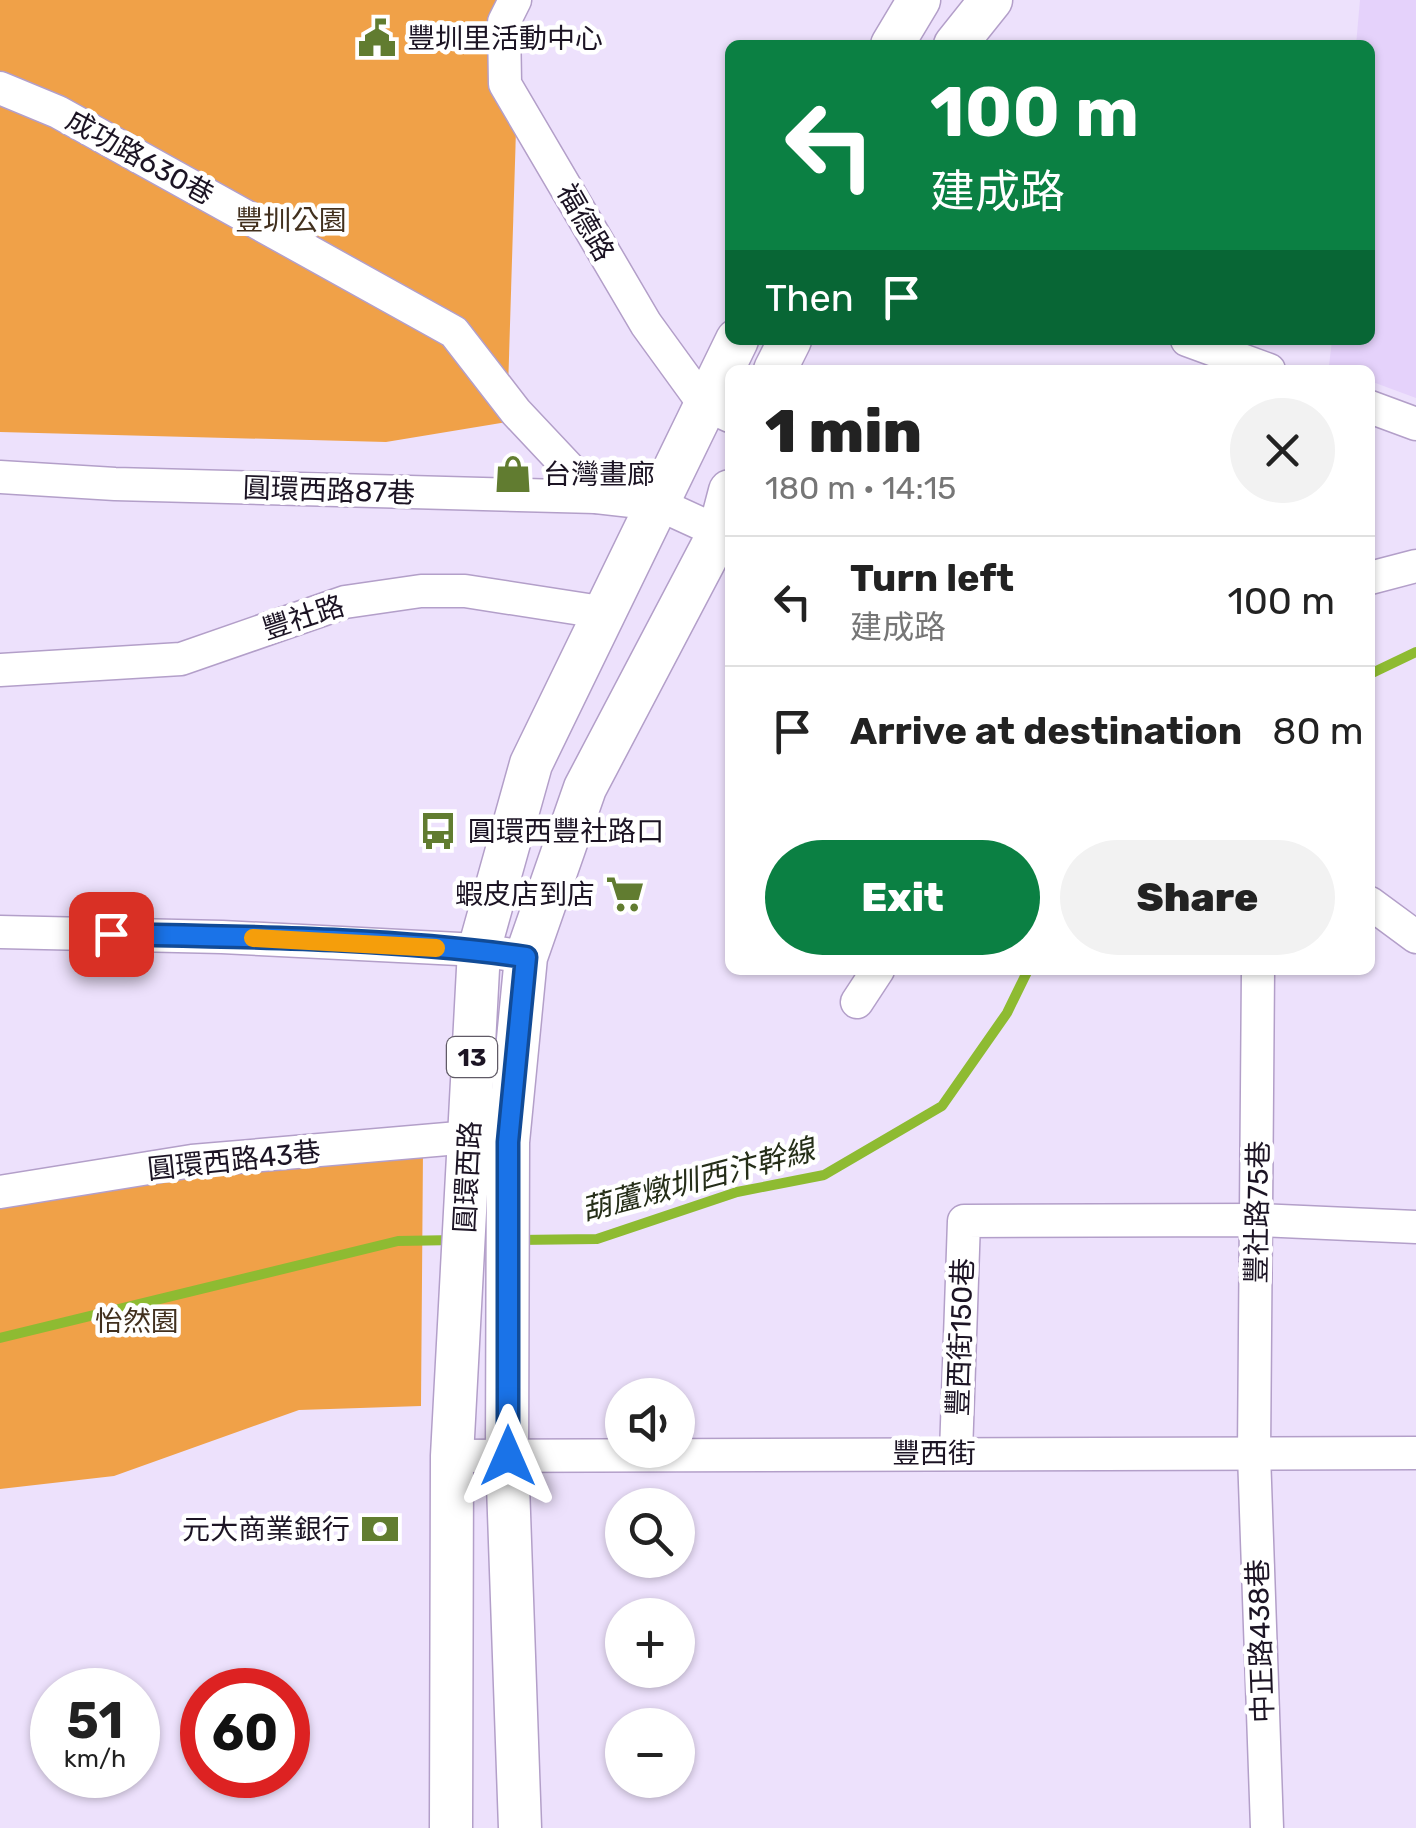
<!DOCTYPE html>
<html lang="en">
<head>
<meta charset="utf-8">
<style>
	:root { --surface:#fff; --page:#f2f2f2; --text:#222; --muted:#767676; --line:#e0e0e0; --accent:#0b8043 }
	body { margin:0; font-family:Rubik,"Noto Sans TC",sans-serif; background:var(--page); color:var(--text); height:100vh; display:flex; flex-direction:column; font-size:38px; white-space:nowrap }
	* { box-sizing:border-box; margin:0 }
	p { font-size:32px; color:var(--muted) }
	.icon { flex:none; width:55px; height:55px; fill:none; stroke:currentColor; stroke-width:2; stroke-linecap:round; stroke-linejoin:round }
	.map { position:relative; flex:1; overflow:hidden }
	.sheet { position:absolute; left:725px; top:365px; width:650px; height:610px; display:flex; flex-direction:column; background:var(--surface); border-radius:15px; box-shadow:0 2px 8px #0004 }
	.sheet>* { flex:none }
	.banner { position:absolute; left:725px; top:40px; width:650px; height:305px; border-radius:15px; box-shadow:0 2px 8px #0004; background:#0b8043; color:#fff; overflow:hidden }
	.controls { position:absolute; left:605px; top:1378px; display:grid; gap:20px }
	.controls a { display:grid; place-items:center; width:90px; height:90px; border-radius:50%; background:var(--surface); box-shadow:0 2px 8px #0004; font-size:50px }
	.speed { position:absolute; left:30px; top:1668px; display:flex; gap:20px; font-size:50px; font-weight:700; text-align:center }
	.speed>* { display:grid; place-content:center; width:130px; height:130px; border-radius:50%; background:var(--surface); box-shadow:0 2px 8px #0004; line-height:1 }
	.speed small { font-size:25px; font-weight:400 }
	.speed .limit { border:15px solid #d22; background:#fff; color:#111 }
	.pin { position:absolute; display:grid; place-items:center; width:85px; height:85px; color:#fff; margin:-42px; border-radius:20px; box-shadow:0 5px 15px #0006 }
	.me { position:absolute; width:110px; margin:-55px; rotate:0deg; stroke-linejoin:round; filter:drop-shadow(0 0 8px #0008) }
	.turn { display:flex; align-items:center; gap:35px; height:210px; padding:0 40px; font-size:45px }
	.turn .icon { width:130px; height:130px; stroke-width:2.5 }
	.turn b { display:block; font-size:70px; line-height:85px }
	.then { display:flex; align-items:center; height:95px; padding:0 40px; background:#0003; gap:20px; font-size:38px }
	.round { display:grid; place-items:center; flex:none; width:105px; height:105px; border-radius:52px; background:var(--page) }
	.overview { display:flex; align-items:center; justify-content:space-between; height:170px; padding:0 40px }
	h1 { font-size:60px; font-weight:800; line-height:75px }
	.cta { display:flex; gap:20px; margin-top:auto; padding:20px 40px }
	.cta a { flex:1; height:115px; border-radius:60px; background:var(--accent); color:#fff; font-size:40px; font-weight:800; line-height:115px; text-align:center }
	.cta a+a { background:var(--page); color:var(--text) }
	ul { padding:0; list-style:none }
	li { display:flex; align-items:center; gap:30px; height:130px; padding:0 40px; border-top:2px solid var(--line) }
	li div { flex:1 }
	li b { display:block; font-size:38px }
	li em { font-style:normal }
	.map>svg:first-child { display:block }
</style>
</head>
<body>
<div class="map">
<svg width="1416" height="1828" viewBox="0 0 1416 1828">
	<rect width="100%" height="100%" fill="#ede1fc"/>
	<polygon fill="#e5d2fb" points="1360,0 1416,0 1416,398 1370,381 1370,370 1340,370 1329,366 1332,340 1370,340 1370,45 1356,45"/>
	<g fill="#f0a148">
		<polygon points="0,0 520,0 507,422 386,442 0,432"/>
		<polygon points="423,1151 421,1406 299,1410 114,1476 0,1489 0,1199"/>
	</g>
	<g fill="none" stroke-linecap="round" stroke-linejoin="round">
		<g stroke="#8ebb32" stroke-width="10">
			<polyline points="1370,674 1416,652"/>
			<polyline points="518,1240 597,1239 737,1192 824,1175 942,1106 1007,1013 1028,970"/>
			<polyline points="0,1338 398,1241 456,1240"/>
		</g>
		<g stroke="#b39fc9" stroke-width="35">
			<g id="minor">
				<polyline points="515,0 504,22 505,84 646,324 704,404 730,416"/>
				<polyline points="0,88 58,112 454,332 516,412 596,497"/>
				<polyline points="1187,340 1269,370"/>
				<polyline points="1370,407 1416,424"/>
				<polyline points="0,477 115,484 596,497 658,504 730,537"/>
				<polyline points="1370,578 1416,566"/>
				<polyline points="0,670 181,659 345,602 421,591 465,591 607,613"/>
				<polyline points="1370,903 1416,937"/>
				<polyline points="0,932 222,937 479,950 526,957"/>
				<polyline points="1258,970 1254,1454 1267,1828"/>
				<polyline points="857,1002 878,970"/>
				<polyline points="0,1192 192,1161 470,1137"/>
				<polyline points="956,1453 964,1221 1258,1220 1416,1227"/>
				<polyline points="452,1456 1416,1453"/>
			</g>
		</g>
		<g stroke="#b39fc9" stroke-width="45">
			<g id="major">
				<polyline points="892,45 919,0"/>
				<polyline points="955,45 991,0"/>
				<polyline points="775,370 790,340"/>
				<polyline points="451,1828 452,1456 479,950 531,764 737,340"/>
				<polyline points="520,1828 507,1456 508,1142 526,957 585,788 719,533 730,491"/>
			</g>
		</g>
		<use href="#minor" stroke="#fff" stroke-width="32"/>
		<use href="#major" stroke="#fff" stroke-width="42"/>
	</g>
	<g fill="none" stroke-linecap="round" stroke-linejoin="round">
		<g stroke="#114b97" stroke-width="25">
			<path id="route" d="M111 934C246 937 393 938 526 957L508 1142V1456"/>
		</g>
		<use href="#route" stroke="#1a73e8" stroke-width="18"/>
		<polyline stroke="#f59e0b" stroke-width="18" points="253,938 436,948"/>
	</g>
	<defs>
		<g id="civic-bare" transform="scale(3)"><path d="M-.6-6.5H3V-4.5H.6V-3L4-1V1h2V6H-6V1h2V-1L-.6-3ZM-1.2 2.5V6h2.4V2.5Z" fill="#617c30" stroke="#fff" stroke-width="2.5" paint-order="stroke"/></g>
		<g id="shop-bare" transform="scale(3)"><path d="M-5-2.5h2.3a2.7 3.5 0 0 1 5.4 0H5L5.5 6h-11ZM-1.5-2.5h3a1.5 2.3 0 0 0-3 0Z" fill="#617c30" stroke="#fff" stroke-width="2.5" paint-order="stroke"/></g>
		<g id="bus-bare" transform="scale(3)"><path d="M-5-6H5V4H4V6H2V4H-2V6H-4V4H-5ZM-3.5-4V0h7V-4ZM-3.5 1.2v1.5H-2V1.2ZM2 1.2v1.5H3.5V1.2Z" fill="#617c30" stroke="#fff" stroke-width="2.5" paint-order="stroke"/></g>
		<g id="supermarket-bare" transform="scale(3)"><path d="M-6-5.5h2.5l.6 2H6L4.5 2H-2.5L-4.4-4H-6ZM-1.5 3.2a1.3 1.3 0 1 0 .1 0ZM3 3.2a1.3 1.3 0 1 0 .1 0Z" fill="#617c30" stroke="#fff" stroke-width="2.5" paint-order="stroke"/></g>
		<g id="bank-bare" transform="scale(3)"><path d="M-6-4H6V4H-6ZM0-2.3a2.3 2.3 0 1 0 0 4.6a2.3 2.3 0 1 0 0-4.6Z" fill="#617c30" stroke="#fff" stroke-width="2.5" paint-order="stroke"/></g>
	</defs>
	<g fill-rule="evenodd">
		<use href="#civic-bare" x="377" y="38"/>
		<use href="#shop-bare" x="513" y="474"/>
		<use href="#bus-bare" x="438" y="831"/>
		<use href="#supermarket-bare" x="625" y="894"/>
		<use href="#bank-bare" x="380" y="1529"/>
	</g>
	<g text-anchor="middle" stroke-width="9" stroke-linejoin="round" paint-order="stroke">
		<rect fill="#fff" stroke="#605a66" stroke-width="2.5" x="447" y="1037" width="50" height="40" rx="8"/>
		<g font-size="25" font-weight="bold" fill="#1c1424">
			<text x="472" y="1066">13</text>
		</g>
		<g font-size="28" fill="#1c1424" stroke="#fff" text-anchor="start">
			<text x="407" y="48">豐圳里活動中心</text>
			<text x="543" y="484">台灣畫廊</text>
			<text x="468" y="841">圓環西豐社路口</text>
			<text x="595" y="904" text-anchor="end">蝦皮店到店</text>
			<text x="350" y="1539" text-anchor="end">元大商業銀行</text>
		</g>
		<g font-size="28" fill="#1c1424" stroke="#fff">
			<text transform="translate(140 157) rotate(29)" y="10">成功路630巷</text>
			<text transform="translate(586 222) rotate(60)" y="10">福德路</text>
			<text transform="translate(329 490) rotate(2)" y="10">圓環西路87巷</text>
			<text transform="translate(303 617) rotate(-18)" y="10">豐社路</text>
			<text transform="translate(234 1160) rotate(-6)" y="10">圓環西路43巷</text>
			<text transform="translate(467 1177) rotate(-87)" y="10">圓環西路</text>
			<text transform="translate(1257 1212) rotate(-89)" y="10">豐社路75巷</text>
			<text transform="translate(960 1337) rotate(-88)" y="10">豐西街150巷</text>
			<text x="934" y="1463">豐西街</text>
			<text transform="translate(1260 1641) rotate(-92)" y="10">中正路438巷</text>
		</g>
		<g font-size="28" fill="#42301e" stroke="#fff">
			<text x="291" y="230">豐圳公園</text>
			<text x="137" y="1331">怡然園</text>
		</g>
		<g font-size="30" font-style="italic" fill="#252e18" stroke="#fff">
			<text transform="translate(698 1180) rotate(-15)" y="10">葫蘆燉圳西汴幹線</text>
		</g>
	</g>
</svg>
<div class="controls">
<a><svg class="icon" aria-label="sound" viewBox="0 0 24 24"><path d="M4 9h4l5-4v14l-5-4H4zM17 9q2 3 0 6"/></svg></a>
<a><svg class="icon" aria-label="search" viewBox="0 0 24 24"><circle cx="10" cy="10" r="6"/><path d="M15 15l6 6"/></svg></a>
<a>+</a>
<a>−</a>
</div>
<div class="speed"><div>51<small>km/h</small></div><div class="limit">60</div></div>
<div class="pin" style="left:111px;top:934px;background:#d93025"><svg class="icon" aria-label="arrive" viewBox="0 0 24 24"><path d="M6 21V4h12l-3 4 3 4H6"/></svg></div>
<svg class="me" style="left:508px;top:1456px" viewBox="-20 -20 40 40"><path d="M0-17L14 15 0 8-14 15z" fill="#1a73e8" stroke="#fff" stroke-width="4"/></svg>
<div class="banner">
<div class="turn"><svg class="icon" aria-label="left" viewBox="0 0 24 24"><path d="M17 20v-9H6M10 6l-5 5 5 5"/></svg><div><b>100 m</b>建成路</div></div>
<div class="then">Then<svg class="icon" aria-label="arrive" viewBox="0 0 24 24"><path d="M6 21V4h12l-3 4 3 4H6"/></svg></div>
</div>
<section class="sheet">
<div class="overview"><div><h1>1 min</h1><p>180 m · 14:15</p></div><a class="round"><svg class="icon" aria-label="close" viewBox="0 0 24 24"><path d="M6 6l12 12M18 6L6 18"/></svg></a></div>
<ul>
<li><svg class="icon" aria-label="left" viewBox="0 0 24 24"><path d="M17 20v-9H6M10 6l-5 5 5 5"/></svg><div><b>Turn left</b><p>建成路</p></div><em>100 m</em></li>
<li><svg class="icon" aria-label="arrive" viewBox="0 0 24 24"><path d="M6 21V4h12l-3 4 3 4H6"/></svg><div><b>Arrive at destination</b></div><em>80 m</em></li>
</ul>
<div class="cta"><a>Exit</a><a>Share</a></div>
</section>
</div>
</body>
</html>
